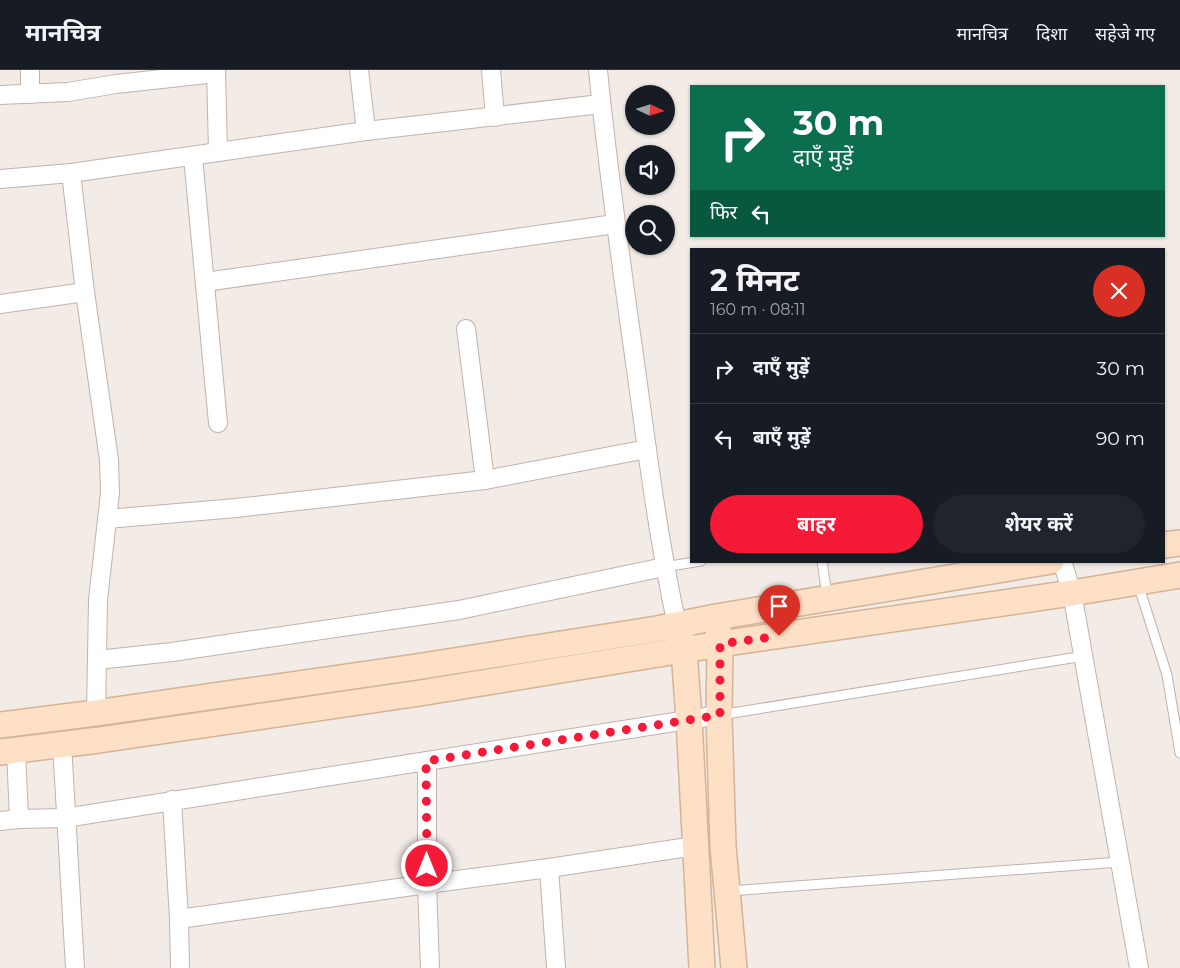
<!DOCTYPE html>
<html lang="hi">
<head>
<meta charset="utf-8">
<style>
	:root { --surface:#171b24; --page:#20242c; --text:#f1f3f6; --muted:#9ea1a6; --line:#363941; --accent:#f51a38 }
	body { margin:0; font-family:Montserrat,"Noto Sans Devanagari",sans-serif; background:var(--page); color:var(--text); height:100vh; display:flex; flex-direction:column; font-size:19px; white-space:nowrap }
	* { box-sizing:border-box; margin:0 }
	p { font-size:16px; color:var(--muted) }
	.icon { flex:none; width:28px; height:28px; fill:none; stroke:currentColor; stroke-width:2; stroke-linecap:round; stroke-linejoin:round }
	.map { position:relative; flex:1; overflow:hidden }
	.panel { position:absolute; left:690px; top:178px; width:475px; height:315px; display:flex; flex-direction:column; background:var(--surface); border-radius:0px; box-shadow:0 1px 4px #0004 }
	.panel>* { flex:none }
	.banner { position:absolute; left:690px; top:15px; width:475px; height:152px; border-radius:0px; box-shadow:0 1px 4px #0004; background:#0b6e4f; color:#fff; overflow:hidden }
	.needle { width:32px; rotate:94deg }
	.buttons { position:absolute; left:625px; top:15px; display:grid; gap:10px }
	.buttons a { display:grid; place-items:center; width:50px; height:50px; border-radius:50%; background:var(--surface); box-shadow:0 1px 4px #0004; font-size:25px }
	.pin { position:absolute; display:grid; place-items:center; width:42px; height:42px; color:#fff; margin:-51px -21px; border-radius:50% 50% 50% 0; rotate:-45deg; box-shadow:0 0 5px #0007 }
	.pin .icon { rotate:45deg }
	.me { position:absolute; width:55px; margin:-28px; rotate:0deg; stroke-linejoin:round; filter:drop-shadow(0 0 4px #0008) }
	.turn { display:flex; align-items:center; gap:18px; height:105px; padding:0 20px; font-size:22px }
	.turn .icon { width:65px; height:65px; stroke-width:2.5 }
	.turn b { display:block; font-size:35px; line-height:42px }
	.then { display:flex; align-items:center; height:48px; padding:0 20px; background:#0003; gap:10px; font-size:19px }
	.round { display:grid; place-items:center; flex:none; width:52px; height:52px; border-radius:26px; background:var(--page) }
	.overview { display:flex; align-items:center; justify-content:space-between; height:85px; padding:0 20px }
	h1 { font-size:30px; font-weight:700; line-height:38px }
	.primary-button { display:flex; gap:10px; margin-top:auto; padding:10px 20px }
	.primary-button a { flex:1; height:58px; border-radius:30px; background:var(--accent); color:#fff; font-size:20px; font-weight:700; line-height:58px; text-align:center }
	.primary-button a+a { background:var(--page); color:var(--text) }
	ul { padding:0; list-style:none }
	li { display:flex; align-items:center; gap:15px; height:70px; padding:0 20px; border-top:1px solid var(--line) }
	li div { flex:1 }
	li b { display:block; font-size:19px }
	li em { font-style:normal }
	header { display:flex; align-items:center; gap:30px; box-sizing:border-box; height:70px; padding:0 25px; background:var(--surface); border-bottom:1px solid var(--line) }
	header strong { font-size:24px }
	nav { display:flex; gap:28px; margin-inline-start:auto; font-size:18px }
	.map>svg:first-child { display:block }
</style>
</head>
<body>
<header>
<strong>मानचित्र</strong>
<nav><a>मानचित्र</a><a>दिशा</a><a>सहेजे गए</a></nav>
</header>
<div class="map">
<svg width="1180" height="898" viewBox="0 0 1180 898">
	<rect width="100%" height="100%" fill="#f2ebe6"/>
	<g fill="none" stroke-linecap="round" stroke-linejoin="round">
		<g stroke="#c1b3ac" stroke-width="11">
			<g id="lane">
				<polyline points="822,491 827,526"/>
				<polyline points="664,497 701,491"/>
				<polyline points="1138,514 1167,605 1180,683"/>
				<polyline points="720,645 1084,586"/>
				<polyline points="729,821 1120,792"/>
			</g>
		</g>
		<g stroke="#c1b3ac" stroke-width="20">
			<g id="street">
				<polyline points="30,0 30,24"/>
				<polyline points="216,0 218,82"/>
				<polyline points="359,0 366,61"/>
				<polyline points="491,0 495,47"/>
				<path d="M598 0C607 93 620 186 633 278 646 371 657 464 677 555"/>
				<polyline points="0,25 68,22 116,14 216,3"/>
				<polyline points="193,87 218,353"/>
				<polyline points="71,103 85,222 109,390 110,423 98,530 96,643"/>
				<polyline points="0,109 71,103 366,61 601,34"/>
				<polyline points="205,212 615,154"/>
				<polyline points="0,234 85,222"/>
				<polyline points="466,259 485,410"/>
				<polyline points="107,449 236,438 485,410 647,379"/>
				<polyline points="1062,491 1072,523 1139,898"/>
				<polyline points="97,590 172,582 459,540 664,497"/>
				<polyline points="62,674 75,898"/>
				<polyline points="16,680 19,749 65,748 719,645"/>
				<polyline points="172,730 179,849"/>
				<polyline points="0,751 19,749"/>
				<polyline points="180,898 179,849 427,814 427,691"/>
				<polyline points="430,898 427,814 549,798"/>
				<polyline points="556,898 549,798 695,776"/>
			</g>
		</g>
		<g stroke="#d5b399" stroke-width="28">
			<g id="secondary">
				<polyline points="1164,475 1180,473"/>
				<polyline points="718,559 720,574 719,645 723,776 734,898"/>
				<polyline points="680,565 684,581 689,649 702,898"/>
				<polyline points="0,655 96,643 416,597 657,559 716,547 1051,491"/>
				<polyline points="0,682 99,670 420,623 720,574 1072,523 1180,505"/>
			</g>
		</g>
		<use href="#lane" stroke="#fff" stroke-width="9"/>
		<use href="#street" stroke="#fff" stroke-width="18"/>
		<use href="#secondary" stroke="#fde0c5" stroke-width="25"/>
	</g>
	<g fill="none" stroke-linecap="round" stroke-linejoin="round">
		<polyline stroke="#f51a38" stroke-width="9" stroke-dasharray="0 16.2" points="427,796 426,691 720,645 720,574 779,566"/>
	</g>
</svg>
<div class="buttons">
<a><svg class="needle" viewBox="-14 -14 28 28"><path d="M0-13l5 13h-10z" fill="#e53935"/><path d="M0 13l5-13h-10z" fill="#9ea1a6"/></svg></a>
<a><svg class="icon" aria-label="sound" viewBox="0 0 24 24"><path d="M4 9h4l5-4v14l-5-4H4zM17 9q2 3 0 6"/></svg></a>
<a><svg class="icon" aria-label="search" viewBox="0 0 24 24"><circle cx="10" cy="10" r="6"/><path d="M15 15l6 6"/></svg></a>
</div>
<div class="pin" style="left:779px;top:566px;background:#d93025"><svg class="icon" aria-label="arrive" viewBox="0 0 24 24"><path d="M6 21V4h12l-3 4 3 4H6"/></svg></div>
<svg class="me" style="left:427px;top:796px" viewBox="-20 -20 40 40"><circle r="17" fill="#f51a38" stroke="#fff" stroke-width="3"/><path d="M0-11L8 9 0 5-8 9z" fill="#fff"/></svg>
<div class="banner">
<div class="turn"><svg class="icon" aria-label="right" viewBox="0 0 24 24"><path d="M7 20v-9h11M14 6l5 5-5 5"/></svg><div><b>30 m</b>दाएँ मुड़ें</div></div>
<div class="then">फिर<svg class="icon" aria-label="left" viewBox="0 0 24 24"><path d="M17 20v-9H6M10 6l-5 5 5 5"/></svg></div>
</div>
<section class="panel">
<div class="overview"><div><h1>2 मिनट</h1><p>160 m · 08:11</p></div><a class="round" style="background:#d93025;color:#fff"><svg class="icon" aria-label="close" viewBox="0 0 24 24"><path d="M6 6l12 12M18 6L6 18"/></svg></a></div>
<ul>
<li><svg class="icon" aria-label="right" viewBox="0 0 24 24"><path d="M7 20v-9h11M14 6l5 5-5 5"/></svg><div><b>दाएँ मुड़ें</b></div><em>30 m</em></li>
<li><svg class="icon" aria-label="left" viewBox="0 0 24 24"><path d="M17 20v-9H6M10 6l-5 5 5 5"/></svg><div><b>बाएँ मुड़ें</b></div><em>90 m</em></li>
</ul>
<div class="primary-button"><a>बाहर</a><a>शेयर करें</a></div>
</section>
</div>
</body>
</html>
